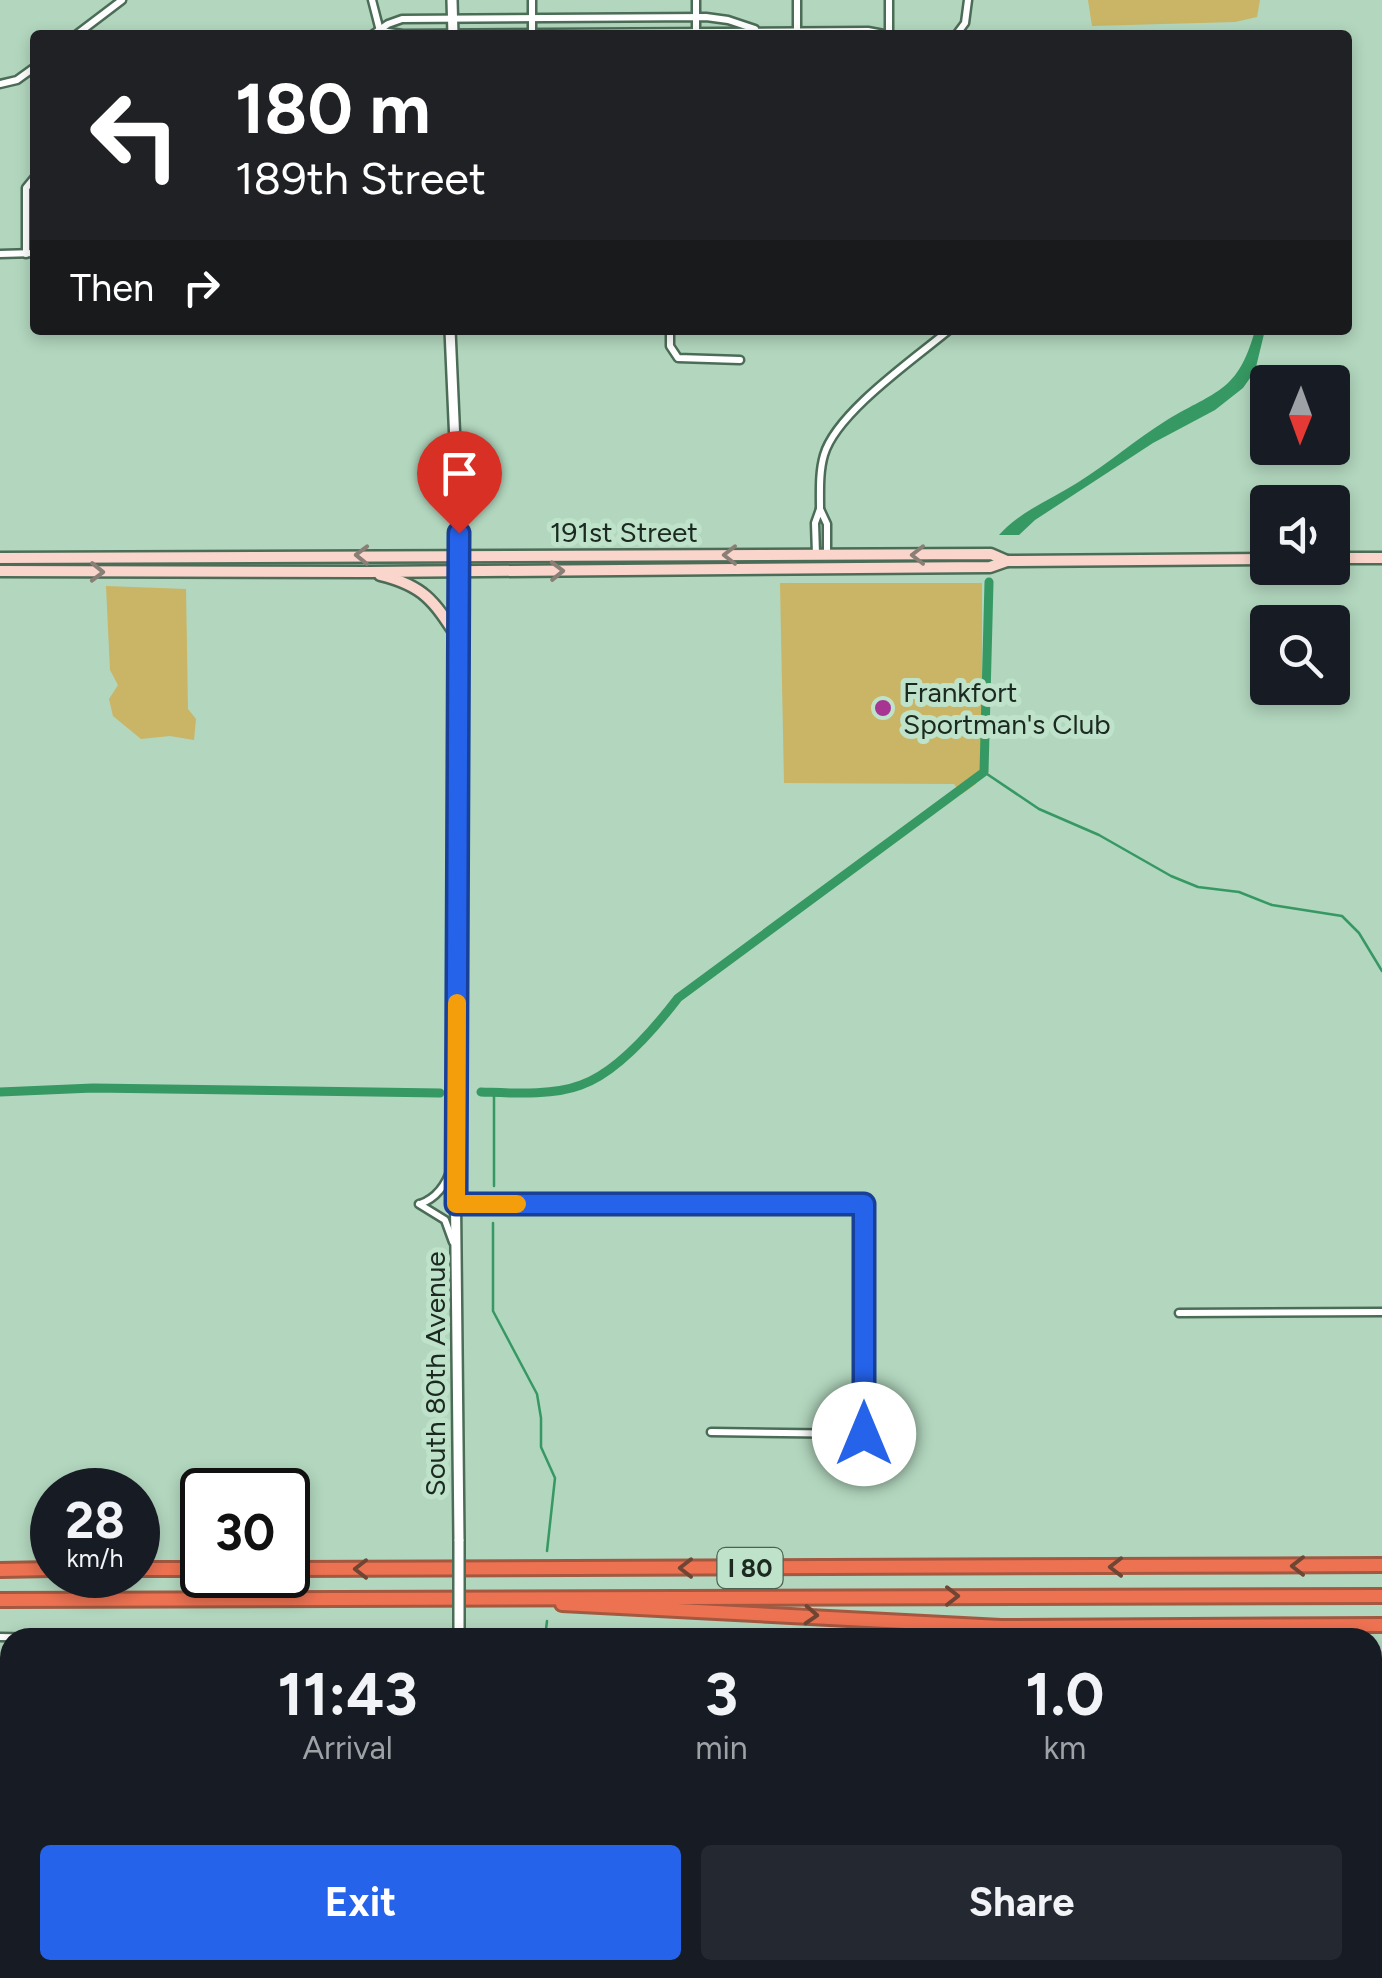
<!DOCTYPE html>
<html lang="en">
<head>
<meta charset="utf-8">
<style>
	:root { --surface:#171b24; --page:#242831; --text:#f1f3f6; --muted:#9ea1a6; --accent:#2563eb }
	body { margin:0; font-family:Figtree,sans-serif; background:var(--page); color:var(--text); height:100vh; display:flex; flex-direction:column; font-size:38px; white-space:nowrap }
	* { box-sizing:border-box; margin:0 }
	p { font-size:32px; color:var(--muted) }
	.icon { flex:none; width:55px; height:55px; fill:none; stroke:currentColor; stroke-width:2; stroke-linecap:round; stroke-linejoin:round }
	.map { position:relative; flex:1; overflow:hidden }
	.panel { position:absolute; left:0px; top:1628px; width:1382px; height:352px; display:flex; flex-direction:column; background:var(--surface); border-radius:30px 30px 0 0; box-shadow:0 5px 15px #0003 }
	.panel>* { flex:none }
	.hud { position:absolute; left:30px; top:30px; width:1322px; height:305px; border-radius:10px; box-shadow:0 5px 15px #0003; background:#202124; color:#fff; overflow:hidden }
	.needle { width:65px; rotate:181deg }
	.fabs { position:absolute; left:1250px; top:365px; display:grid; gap:20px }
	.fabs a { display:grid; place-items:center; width:100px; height:100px; border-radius:10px; background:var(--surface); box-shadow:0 5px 15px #0003; font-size:50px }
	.speed { position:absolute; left:30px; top:1468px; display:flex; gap:20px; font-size:50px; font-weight:700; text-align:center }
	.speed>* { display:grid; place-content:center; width:130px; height:130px; border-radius:50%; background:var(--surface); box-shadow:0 5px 15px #0003; line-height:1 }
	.speed small { font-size:25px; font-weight:400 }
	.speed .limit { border:5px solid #111; border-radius:15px; background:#fff; color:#111 }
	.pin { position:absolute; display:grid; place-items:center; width:85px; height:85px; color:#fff; margin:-102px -42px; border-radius:50% 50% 50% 0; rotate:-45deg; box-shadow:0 0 10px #0007 }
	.pin .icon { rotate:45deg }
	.me { position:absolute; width:110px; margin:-55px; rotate:0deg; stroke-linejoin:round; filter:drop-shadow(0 0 8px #0008) }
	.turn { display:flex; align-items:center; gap:35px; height:210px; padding:0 40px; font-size:45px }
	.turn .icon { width:130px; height:130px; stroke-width:2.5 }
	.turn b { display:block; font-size:70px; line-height:85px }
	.then { display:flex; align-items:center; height:95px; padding:0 40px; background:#0003; gap:20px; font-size:38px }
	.eta { display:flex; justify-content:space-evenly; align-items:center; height:170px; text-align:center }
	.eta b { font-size:60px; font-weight:700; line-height:70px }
	.primary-button { display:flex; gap:20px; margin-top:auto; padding:20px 40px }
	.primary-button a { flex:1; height:115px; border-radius:10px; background:var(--accent); color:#fff; font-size:40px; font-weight:700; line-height:115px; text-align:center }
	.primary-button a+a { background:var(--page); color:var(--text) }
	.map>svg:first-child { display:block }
</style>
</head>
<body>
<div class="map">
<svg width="1382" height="1978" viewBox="0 0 1382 1978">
	<rect width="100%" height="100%" fill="#b2d6be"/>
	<g fill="#c9b565">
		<polygon points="1088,0 1260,0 1257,17 1235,22 1092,26"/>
		<polygon points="780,583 982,583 982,766 976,784 962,794 954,784 784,783"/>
		<polygon points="106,586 186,589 188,709 196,719 194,740 170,736 141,739 113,716 109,699 118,685 110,670"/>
	</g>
	<path fill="#369862" d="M1255 330H1265L1255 371 1243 388 1215 410 1153 443 1035 520 1019 535H999C1022 510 1050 500 1077 483 1108 464 1136 439 1167 420 1217 390 1238 392 1255 330Z"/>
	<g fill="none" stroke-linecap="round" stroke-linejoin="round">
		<g stroke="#369862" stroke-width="2.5">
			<polyline points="984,772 1039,809 1099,835 1171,876 1198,887 1239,892 1272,905 1342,916 1359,933 1382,971"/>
			<polyline points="494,1186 494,1093"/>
			<polyline points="493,1223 493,1311 537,1394 541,1418 541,1447 555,1478 547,1551"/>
			<polyline points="545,1638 547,1621"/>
			<polyline points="307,1978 311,1970"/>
		</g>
		<g stroke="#369862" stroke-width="9">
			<polyline points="0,1092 93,1088 440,1093"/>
			<path d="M481 1092C511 1093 552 1096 581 1085 618 1072 655 1028 678 998L984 772 989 582"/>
		</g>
		<g stroke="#4b6c56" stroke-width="11">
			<g id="minor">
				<polyline points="372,0 380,31"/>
				<polyline points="532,0 532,33"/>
				<polyline points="696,0 696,34"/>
				<polyline points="797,0 797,32"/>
				<polyline points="380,31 403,34 868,31 889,35"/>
				<polyline points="76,35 122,0"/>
				<polyline points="372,35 388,24 402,19 706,17 728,20 755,29"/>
				<polyline points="889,35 889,0"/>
				<polyline points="956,35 965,23 968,0"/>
				<polyline points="0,84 17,80 35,67"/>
				<polyline points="0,254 35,253"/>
				<polyline points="26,254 26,188 35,177"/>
				<polyline points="670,330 670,346 678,358 740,360"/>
				<path d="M820 509C820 491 819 472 824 455 836 413 914 359 949 330"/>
				<polyline points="816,554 815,523 820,509 827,524 827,554"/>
				<polyline points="419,1204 445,1220 453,1242"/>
				<path d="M420 1204C437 1198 447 1183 452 1166"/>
				<polyline points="456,1204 865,1204 864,1434 711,1432"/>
				<polyline points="1179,1313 1382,1312"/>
				<polyline points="0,1637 51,1638"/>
				<polyline points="185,1970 185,1978"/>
				<polyline points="868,1970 868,1978"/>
				<polyline points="1216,1970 1216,1978"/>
			</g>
		</g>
		<g stroke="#4b6c56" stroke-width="14">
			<g id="tertiary">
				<polyline points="452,0 453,35"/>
				<polyline points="450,330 459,533 460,641 455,1155 459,1541"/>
				<polyline points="467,1970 467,1978"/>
			</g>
		</g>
		<g stroke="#4b6c56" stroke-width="15">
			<g id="secondary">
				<polyline points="0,558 991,554 1007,561"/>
				<polyline points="1332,558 1382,558"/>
				<polyline points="0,571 369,572 990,567 1007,561 1268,559"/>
				<path d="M380 575C426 586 435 603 460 641"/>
			</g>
		</g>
		<g stroke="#a45840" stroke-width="18">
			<g id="motorway">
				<polyline points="138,1569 202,1569"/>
				<polyline points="288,1569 1382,1565"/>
				<polyline points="0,1570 52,1569"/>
				<polyline points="0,1600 1382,1596"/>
				<polyline points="562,1604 1001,1627 1382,1625"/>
			</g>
		</g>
		<use href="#minor" stroke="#fff" stroke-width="6"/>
		<use href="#tertiary" stroke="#fff" stroke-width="9"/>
		<use href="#secondary" stroke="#fad5cb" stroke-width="10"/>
		<use href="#motorway" stroke="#ed7252" stroke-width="12"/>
		<g stroke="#4b6c56" stroke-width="14" stroke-linecap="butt">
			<polyline id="tertiary-bridge" points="459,1541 459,1638"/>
		</g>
		<use href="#tertiary-bridge" stroke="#fff" stroke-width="9"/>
	</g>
	<defs><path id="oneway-chevron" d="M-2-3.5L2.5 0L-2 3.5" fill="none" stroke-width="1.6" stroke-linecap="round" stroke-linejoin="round" transform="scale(2.5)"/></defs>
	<g stroke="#8a7f76">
		<use href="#oneway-chevron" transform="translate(362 555) rotate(-179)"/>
		<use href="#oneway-chevron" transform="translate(730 555) rotate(-180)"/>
		<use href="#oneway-chevron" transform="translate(918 555) rotate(180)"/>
		<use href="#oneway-chevron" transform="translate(557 571) rotate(-1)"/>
		<use href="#oneway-chevron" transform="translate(97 572) rotate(1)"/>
	</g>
	<g stroke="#6f4634">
		<use href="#oneway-chevron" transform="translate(1298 1566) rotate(180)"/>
		<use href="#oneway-chevron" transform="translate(1116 1567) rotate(180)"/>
		<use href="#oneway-chevron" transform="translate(686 1568) rotate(180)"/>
		<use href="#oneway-chevron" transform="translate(361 1569) rotate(180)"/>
		<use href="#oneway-chevron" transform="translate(952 1596)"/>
		<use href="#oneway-chevron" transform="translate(811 1615) rotate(3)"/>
	</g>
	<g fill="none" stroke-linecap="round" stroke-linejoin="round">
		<g stroke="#184099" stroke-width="25">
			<polyline id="route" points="459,533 456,1204 864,1204 864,1434"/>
		</g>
		<use href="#route" stroke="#2563eb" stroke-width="18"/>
		<polyline stroke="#f59e0b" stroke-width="18" points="457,1003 456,1204 517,1204"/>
	</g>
	<circle fill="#a73693" stroke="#bee3ca" stroke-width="4" cx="883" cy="708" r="10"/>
	<g text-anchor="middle" stroke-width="10" stroke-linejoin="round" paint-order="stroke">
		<rect fill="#bee3ca" stroke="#4c6153" stroke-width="2.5" x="717.5" y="1548" width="65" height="40" rx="8"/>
		<g font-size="25" font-weight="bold" fill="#1b2920">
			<text x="750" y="1577">I 80</text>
		</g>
		<g font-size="28" fill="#1b2920" stroke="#bee3ca">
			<text x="624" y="542">191st Street</text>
			<text transform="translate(435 1374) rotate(-90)" y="10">South 80th Avenue</text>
		</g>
		<g font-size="28" fill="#1b2920" stroke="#bee3ca" text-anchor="start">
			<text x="903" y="702">Frankfort<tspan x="903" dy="32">Sportman's Club</tspan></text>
		</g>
	</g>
</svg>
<div class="fabs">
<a><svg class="needle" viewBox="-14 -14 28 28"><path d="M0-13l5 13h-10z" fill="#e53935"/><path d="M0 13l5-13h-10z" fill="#9ea1a6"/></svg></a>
<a><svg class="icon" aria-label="sound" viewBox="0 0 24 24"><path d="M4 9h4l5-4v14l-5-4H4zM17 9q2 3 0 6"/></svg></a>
<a><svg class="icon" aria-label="search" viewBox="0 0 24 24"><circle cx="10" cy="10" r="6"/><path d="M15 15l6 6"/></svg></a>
</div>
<div class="speed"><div>28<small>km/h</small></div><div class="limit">30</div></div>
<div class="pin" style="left:459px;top:533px;background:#d93025"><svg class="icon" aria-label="arrive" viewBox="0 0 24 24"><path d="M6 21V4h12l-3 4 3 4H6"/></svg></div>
<svg class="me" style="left:864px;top:1434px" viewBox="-20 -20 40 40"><circle r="19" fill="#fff"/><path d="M0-13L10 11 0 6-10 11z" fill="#2563eb"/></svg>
<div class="hud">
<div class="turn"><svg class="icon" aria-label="left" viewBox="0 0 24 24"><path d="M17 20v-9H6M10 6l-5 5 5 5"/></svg><div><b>180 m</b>189th Street</div></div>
<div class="then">Then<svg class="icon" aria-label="right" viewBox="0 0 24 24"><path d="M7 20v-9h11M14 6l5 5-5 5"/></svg></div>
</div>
<section class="panel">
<div class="eta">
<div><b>11:43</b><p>Arrival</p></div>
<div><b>3</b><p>min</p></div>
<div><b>1.0</b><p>km</p></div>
</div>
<div class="primary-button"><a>Exit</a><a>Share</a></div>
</section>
</div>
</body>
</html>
